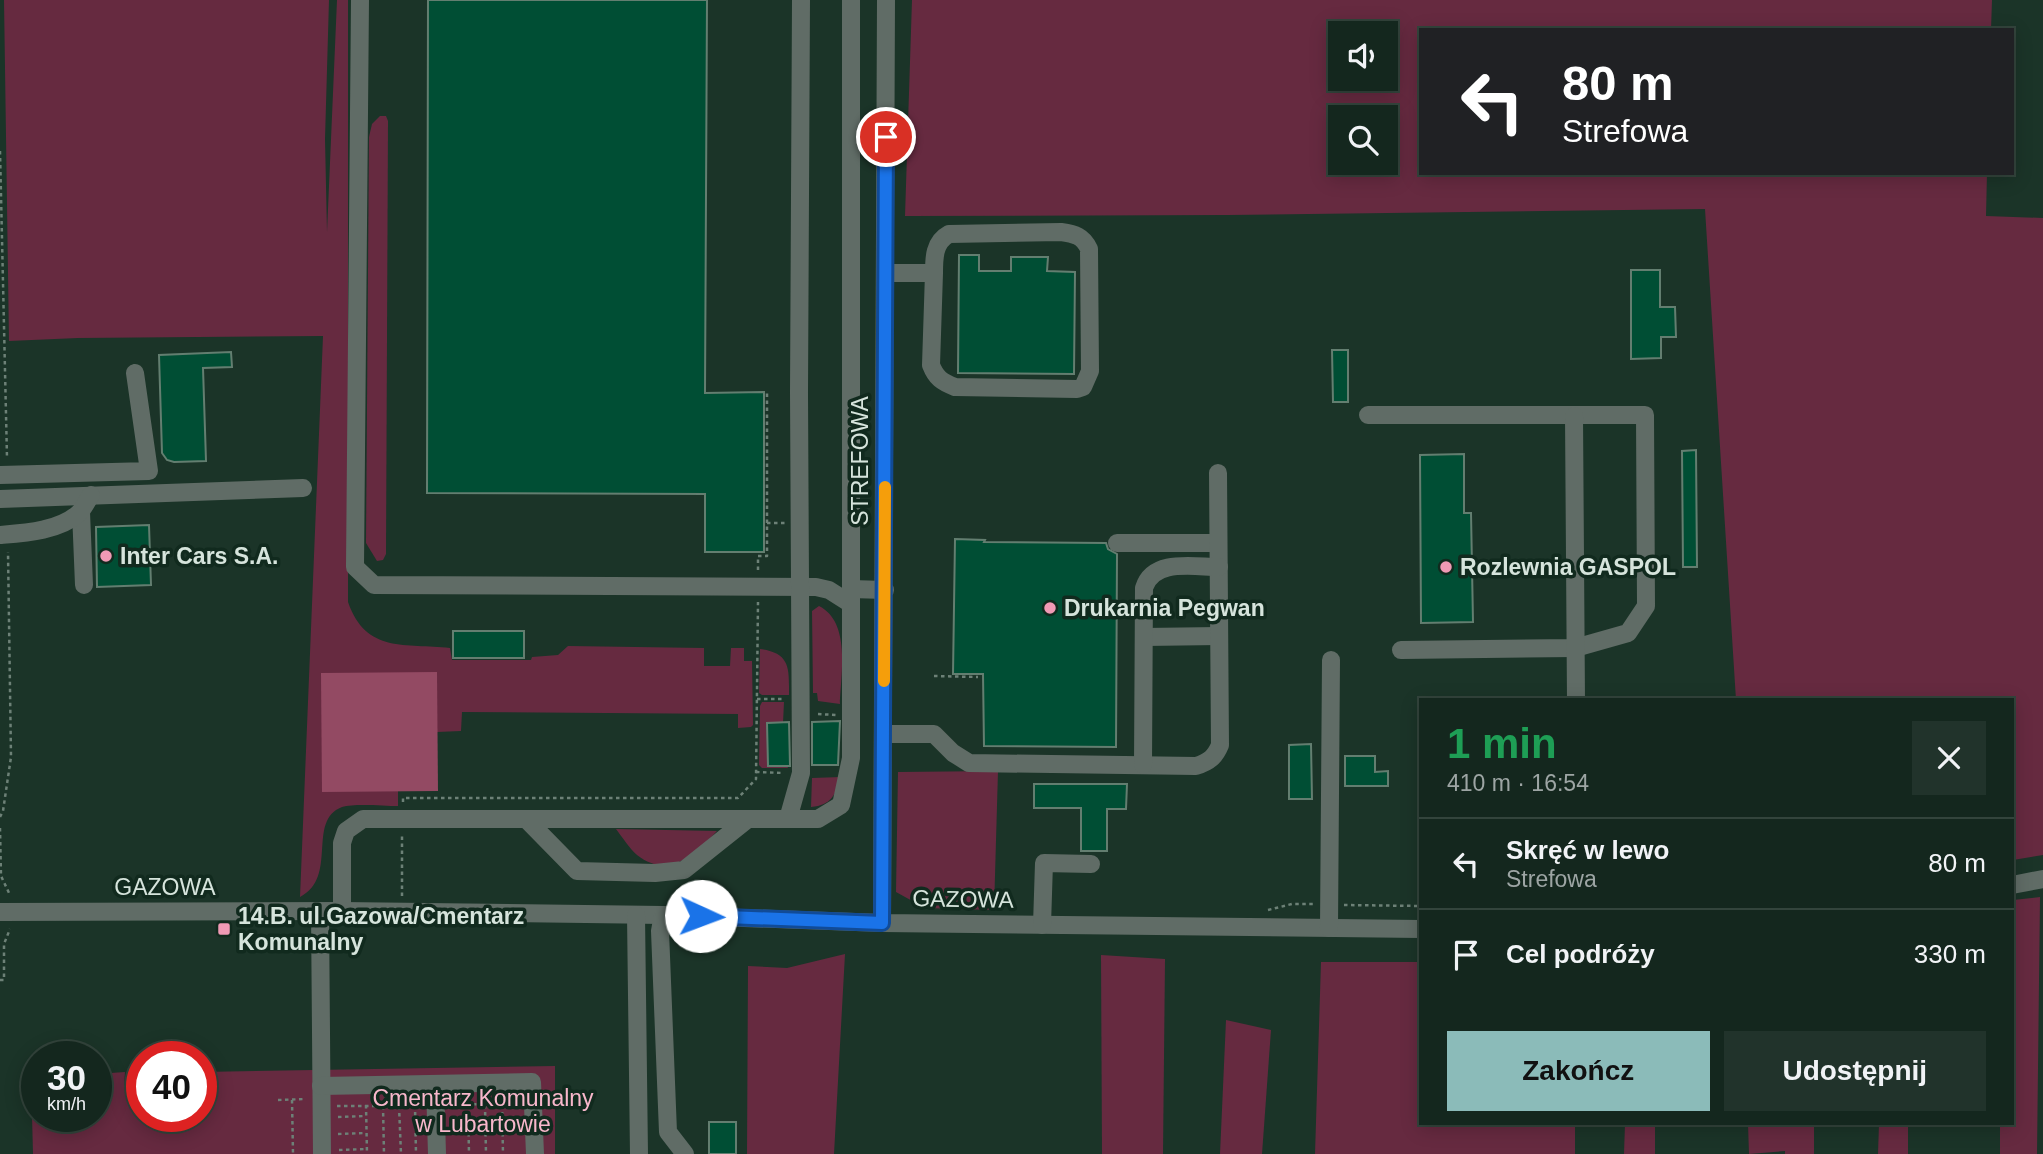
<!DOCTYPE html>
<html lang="pl">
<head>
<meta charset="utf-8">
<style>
	:root { --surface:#14271e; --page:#21332b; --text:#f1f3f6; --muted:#9da5a4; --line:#33443c; --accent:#8bbbb9 }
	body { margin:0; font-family:Arial,sans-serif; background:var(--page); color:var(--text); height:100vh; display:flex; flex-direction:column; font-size:26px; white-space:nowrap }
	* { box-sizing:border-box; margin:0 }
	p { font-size:23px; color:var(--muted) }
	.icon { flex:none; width:38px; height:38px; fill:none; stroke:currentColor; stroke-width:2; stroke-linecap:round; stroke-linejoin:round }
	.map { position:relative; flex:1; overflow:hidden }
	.sheet { position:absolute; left:1419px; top:698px; width:595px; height:427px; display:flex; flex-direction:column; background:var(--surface); border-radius:0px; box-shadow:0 4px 18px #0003,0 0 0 2px var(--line) }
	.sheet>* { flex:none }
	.guide { position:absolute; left:1419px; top:28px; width:595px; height:147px; border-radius:0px; box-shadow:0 4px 18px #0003,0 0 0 2px var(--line); background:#202124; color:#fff; overflow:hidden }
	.fabs { position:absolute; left:1328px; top:21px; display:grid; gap:14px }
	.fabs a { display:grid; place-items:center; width:70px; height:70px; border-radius:0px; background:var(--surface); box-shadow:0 4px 18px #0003,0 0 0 2px var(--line); font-size:35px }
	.speed { position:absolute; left:21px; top:1041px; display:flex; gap:14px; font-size:35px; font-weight:700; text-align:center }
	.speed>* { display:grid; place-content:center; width:91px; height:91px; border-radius:50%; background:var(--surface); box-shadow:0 4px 18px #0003,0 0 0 2px var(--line); line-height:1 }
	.speed small { font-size:18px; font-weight:400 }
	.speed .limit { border:10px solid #d22; background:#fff; color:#111 }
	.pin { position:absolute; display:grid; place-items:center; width:60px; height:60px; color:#fff; margin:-30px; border:4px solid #fff; border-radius:50%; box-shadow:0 2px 7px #0007 }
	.me { position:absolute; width:77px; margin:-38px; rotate:92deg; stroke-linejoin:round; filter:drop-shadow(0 0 5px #0008) }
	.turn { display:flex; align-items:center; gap:24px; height:147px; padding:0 28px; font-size:32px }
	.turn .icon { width:91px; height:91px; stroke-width:2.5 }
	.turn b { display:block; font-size:49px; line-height:60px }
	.round { display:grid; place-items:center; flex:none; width:74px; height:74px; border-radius:0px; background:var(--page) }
	.headline { display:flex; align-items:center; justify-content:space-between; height:119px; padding:0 28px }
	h1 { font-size:42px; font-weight:800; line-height:52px; color:#1e9e55 }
	.action { display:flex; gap:14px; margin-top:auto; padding:14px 28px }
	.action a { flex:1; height:80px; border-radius:0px; background:var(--accent); color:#111; font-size:28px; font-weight:800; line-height:80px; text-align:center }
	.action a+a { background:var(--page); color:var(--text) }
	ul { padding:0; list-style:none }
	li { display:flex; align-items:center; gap:21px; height:91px; padding:0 28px; border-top:2px solid var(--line) }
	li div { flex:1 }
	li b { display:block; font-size:26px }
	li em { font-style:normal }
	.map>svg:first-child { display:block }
</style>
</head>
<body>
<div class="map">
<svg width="2043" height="1154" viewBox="0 0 2043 1154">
	<rect width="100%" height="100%" fill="#1b3428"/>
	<g fill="#662a40" fill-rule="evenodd">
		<path d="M4 0H329L325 139 327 232 337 0H348V602C366 654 406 643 450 648L452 660H531L532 657 558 655 568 646 704 648V666H730L731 648H744V661H752L753 725 751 727 738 728V714L462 712 461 731 437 732 436 672 322 791H398V806C384 806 355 803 342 807 306 821 339 877 300 897L323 336 78 338 9 341Z"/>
		<path d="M912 0H1992L1991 30H1421V173H1987L1986 216 2043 218V855L2013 860 2012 700H1736L1705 209 1227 215 905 216ZM1340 33H1386V79H1340ZM1340 117H1386V163H1340Z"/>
		<polygon points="380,116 386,116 388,121 386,554 383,560 377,561 366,543 369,137 372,124"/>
		<path d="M819 606C851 622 841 674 840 704L818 701 817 693H813L812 611Z"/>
		<path d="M760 649C791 653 789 669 789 695H762L759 693Z"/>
		<polygon points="762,702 784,702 783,723 767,723 788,768 762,768 759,765 760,706"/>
		<polygon points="998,771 994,910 925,908 896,892 898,772"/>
		<path d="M841 777C835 795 832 805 811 807L812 778Z"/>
		<path d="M616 829 717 831C696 854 669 880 637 855 629 848 623 838 616 829Z"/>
		<polygon points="2040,897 2037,1154 2000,1154 2000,1124 2012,1124 2013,900"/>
		<polygon points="845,954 834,1154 747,1154 748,966 787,968"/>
		<polygon points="1101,955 1165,959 1163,1154 1102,1154"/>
		<polygon points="1321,962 1421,962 1421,1124 1575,1124 1575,1154 1315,1154"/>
		<polygon points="1226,1020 1271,1030 1262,1154 1220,1154"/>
		<polygon points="555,1066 555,1154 33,1154 31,1077 37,1076 37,1116 96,1116 96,1074 125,1072 124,1086 142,1086 142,1116 201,1116 201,1072"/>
		<polygon points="1625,1124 1655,1124 1655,1154 1624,1154"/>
		<polygon points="1748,1124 1814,1124 1814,1154 1785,1154 1785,1151 1749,1154"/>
		<polygon points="1879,1124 1908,1124 1908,1154 1878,1154"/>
	</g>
	<polygon fill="#934a63" points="437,672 438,791 322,792 321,673"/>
	<g fill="#004e34" stroke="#637e70" stroke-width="2">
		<polygon points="428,0 707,0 705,393 764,392 764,552 705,552 705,494 427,493"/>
		<polygon points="959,255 979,255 979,271 1011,271 1011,257 1048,257 1047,271 1075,272 1074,374 958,373"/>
		<polygon points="1631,270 1660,270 1660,307 1675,307 1676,337 1661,337 1661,358 1631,359"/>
		<polygon points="1332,350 1348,350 1348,402 1333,402"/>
		<polygon points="231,352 232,367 203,368 206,461 174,462 167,460 162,453 159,355"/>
		<polygon points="1696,450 1697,567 1683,567 1682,451"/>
		<polygon points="1464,454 1464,513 1471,513 1473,622 1421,623 1420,455"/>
		<polygon points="149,525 151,585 97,587 96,527"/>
		<polygon points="955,539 985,540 984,542 1106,543 1108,549 1117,554 1116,747 984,746 983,674 953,674"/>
		<rect x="453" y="631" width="71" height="27"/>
		<polygon points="840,721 838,765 812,765 812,722"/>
		<polygon points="789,722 790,766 768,766 767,723"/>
		<polygon points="1311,744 1312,799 1289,799 1289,745"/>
		<polygon points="1345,756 1375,756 1375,772 1388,771 1388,786 1345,786"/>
		<polygon points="1034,784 1127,784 1126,809 1107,809 1107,851 1081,851 1081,808 1034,808"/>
		<rect x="709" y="1122" width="27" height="32"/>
	</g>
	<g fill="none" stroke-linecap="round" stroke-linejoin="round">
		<g stroke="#6d8177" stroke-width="2.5" stroke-dasharray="3.5 3.5" stroke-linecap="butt">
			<polyline points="0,151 7,458"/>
			<polyline points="767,523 785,523"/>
			<polyline points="758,570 758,556 767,556 767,393"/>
			<polyline points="934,676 978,677"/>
			<polyline points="757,699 785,699"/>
			<polyline points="818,714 836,715"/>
			<polyline points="756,772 784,773"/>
			<polyline points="403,802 403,798 738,798 756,779 758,602"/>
			<polyline points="0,817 3,811 11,757 8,552"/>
			<polyline points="0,828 1,876 10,895"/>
			<polyline points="402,896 402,836"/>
			<polyline points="1344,905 1421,906"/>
			<polyline points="1268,910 1292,904 1313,904"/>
			<polyline points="0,980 4,980 4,944 10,929"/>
			<polyline points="278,1100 306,1099"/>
			<polyline points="292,1100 293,1154"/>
			<polyline points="366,1105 367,1154"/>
			<polyline points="415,1105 416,1154"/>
			<polyline points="452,1105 516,1103"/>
			<polyline points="468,1105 469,1154"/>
			<polyline points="485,1105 486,1154"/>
			<polyline points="502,1105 503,1154"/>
			<polyline points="337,1106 418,1106"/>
			<polyline points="383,1106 384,1154"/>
			<polyline points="399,1106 401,1154"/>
			<polyline points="338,1117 366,1116"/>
			<polyline points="338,1134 366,1133"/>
			<polyline points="339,1150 367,1149"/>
		</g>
		<g stroke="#606c66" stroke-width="18">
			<polyline points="360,0 355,567 374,585 816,587 829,590 851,604"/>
			<path d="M885 273H934L931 365C936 378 942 382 955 387L1077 389 1083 387 1090 371 1089 249C1083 236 1075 234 1061 232L949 234C934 242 934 258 934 273"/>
			<polyline points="1368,415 1645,415 1646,606 1628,633 1575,648 1401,650"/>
			<polyline points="1574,416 1576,700"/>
			<polyline points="0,475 149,471 135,373"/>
			<polyline points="0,499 303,488"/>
			<polyline points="81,512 84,585"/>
			<path d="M0 535C25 533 59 531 79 513 84 508 87 501 91 495"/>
			<polyline points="1117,543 1218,543"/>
			<polyline points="851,589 885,590"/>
			<polyline points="1144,637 1219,636"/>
			<path d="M884 734H934L953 753 969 763 1196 766C1209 762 1215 757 1220 745L1218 473"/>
			<path d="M1143 765 1144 588C1153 558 1194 567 1219 567"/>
			<polyline points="526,819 577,871 655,873 684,870 748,819"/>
			<polyline points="788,819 801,773 799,393 801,0"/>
			<polyline points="2012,885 2043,879"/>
			<polyline points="320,911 322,1154"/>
			<polyline points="342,911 342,843 346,831 363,819 818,819 841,805 851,758 851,0"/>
			<polyline points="0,912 342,911 663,915 882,923 1421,929"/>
			<polyline points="636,915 639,1154"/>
			<polyline points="663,915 660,931 668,1132 685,1154"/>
			<polyline points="882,923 886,0"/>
			<polyline points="1042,925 1044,863 1091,864"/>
			<polyline points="1329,928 1331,660"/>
			<polyline points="435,1084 437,1154"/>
			<polyline points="321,1086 532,1082 535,1154"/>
		</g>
	</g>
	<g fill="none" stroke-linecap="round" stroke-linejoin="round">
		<g stroke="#114b97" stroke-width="18">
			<polyline id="route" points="701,916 882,923 886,137"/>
		</g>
		<use href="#route" stroke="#1a73e8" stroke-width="12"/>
		<polyline stroke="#f59e0b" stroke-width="12" points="884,681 885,487"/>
	</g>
	<g fill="#f09ab5" stroke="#112a1e" stroke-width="2.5">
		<circle cx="106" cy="556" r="7"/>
		<circle cx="1446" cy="567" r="7"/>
		<circle cx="1050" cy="608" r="7"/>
		<rect x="217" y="922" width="14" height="14" rx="3.5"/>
	</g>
	<g text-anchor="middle" stroke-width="7" stroke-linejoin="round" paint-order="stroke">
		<g font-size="23" fill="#d6e4dc" stroke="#112a1e">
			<text transform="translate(860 461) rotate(-90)" y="8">STREFOWA</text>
			<text x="165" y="895">GAZOWA</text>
			<text transform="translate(963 899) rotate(1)" y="8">GAZOWA</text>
		</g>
		<g font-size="23" font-weight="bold" fill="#d6e4dc" stroke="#112a1e" text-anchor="start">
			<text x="120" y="564">Inter Cars S.A.</text>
			<text x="1460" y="575">Rozlewnia GASPOL</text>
			<text x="1064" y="616">Drukarnia Pegwan</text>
			<text x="238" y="924">14.B. ul.Gazowa/Cmentarz<tspan x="238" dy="26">Komunalny</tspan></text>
		</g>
		<g font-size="23" fill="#f8b7cb" stroke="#112a1e">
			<text x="483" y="1106">Cmentarz Komunalny<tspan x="483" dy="26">w Lubartowie</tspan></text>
		</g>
	</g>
</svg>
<div class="fabs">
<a><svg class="icon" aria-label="sound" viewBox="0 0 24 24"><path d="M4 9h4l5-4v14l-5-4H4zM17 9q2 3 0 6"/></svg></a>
<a><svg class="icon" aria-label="search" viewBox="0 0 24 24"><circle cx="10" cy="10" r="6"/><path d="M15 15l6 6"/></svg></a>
</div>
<div class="speed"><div>30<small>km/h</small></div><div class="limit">40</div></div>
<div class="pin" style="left:886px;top:137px;background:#d93025"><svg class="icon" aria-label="arrive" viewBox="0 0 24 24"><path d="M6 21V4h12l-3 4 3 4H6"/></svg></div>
<svg class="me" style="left:701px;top:916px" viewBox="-20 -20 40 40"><circle r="19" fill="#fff"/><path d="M0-13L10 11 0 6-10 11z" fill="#1a73e8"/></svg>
<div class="guide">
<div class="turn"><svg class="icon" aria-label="left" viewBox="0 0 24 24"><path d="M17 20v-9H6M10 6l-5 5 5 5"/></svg><div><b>80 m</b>Strefowa</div></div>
</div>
<section class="sheet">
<div class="headline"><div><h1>1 min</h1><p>410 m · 16:54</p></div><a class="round"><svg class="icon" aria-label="close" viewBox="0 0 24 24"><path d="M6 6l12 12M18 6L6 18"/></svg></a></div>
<ul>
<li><svg class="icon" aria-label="left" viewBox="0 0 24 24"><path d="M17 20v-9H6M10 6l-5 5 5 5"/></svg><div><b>Skręć w lewo</b><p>Strefowa</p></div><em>80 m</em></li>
<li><svg class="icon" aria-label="arrive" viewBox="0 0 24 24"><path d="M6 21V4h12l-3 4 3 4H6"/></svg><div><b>Cel podróży</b></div><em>330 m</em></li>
</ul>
<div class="action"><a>Zakończ</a><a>Udostępnij</a></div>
</section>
</div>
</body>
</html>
